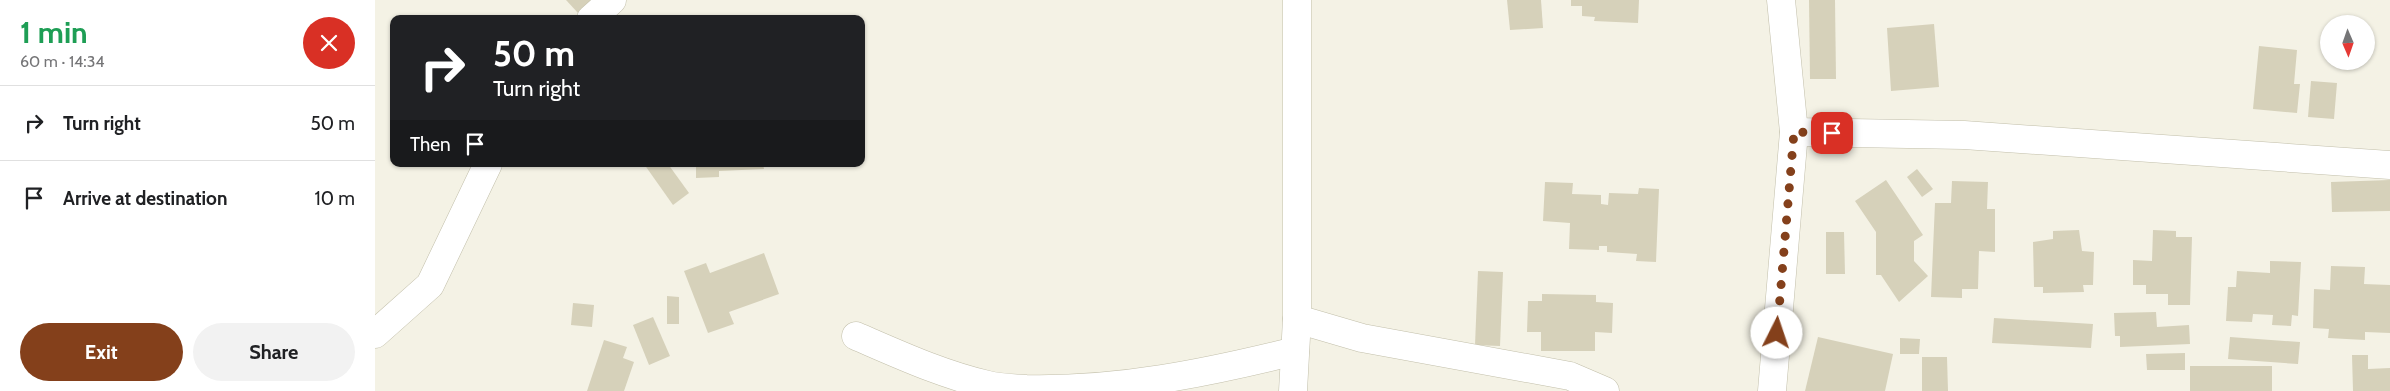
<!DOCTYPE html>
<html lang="en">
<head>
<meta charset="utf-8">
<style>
	:root { --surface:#fff; --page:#f2f2f2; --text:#202124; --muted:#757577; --line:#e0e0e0; --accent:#84401b }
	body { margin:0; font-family:Cabin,sans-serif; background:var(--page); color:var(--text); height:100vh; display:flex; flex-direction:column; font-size:19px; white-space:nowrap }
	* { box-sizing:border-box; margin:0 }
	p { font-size:16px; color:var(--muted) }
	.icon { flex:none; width:28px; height:28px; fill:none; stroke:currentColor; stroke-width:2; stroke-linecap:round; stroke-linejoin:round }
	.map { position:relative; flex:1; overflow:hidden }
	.side { display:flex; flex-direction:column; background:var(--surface); width:375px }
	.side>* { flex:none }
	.top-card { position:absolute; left:15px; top:15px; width:475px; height:152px; border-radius:10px; box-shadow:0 1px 4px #0004; background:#202124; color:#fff; overflow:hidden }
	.needle { width:32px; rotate:178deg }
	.buttons { position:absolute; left:1945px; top:15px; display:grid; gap:10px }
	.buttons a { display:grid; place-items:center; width:55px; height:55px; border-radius:50%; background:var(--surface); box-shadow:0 1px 4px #0004; font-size:25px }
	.pin { position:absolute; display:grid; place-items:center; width:42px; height:42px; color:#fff; margin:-21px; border-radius:10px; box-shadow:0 2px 8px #0006 }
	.me { position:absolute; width:55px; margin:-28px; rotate:4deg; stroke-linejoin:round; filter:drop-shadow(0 0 4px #0008) }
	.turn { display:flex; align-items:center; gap:18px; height:105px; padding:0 20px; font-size:22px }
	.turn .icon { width:65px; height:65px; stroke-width:2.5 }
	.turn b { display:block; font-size:35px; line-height:42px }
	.then { display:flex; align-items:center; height:48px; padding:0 20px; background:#0003; gap:10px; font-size:19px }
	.round { display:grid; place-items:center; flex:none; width:52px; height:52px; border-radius:26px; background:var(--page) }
	.head { display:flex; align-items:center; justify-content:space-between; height:85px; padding:0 20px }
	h1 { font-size:30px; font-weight:700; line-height:38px; color:#1e9e55 }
	.action { display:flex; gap:10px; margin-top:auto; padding:10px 20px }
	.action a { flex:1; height:58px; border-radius:30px; background:var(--accent); color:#fff; font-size:20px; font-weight:700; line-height:58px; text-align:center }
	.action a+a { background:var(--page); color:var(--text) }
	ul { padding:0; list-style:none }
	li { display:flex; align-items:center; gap:15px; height:75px; padding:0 20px; border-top:1px solid var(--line) }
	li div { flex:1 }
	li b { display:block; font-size:19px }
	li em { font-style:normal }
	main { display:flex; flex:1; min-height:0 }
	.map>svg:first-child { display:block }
</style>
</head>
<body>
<main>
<section class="side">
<div class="head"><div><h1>1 min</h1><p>60 m · 14:34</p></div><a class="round" style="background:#d93025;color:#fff"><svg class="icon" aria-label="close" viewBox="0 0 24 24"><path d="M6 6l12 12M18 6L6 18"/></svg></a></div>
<ul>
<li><svg class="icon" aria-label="right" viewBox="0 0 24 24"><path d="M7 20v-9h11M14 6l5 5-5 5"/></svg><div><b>Turn right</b></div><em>50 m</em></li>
<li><svg class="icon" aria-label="arrive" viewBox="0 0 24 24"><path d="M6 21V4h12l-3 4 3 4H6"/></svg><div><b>Arrive at destination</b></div><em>10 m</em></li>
</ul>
<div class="action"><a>Exit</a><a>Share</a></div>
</section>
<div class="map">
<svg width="2015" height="391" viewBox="0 0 2015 391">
	<rect width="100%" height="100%" fill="#f4f2e5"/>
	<g fill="#d6d1ba">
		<polygon points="191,0 219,0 203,13"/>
		<polygon points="1132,0 1166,0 1168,28 1135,30"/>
		<polygon points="1196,0 1264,0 1263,23 1219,21 1220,17 1207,16 1207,6 1196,6"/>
		<polygon points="1434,0 1460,0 1461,79 1435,79"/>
		<polygon points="1559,24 1564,87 1516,91 1512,28"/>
		<polygon points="1884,46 1922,50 1919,84 1925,84 1922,113 1878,109"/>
		<polygon points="1936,81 1962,83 1959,119 1933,117"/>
		<polygon points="269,164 293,164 314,193 298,205"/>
		<polygon points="321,164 388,164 389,169 344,171 344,177 321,178"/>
		<polygon points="1542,169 1558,189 1547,197 1532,177"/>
		<polygon points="1511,180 1548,235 1539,241 1539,261 1553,276 1524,302 1506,275 1501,275 1501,232 1480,201"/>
		<polygon points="2015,180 2015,211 1957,212 1956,182"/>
		<polygon points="1577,181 1613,182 1612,209 1620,209 1620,252 1604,251 1603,289 1587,289 1587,298 1556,297 1560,203 1576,203"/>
		<polygon points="1170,182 1198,183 1197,194 1226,195 1226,204 1233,205 1234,193 1263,194 1264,188 1284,189 1281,262 1261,261 1262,254 1232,252 1232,246 1224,246 1224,250 1194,249 1195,223 1168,221"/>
		<polygon points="1704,230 1707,251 1719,252 1718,285 1708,285 1709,292 1668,293 1668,287 1659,287 1658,242 1678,239 1678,231"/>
		<polygon points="1778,230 1801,231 1801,237 1817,237 1815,305 1793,305 1793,294 1771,294 1771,285 1758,285 1758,260 1777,261"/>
		<polygon points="1451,232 1469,232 1470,274 1451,274"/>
		<polygon points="389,253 404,294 354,312 359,324 333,333 309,271 331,263 335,273"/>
		<polygon points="1895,261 1926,262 1923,316 1917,315 1916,326 1897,325 1898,315 1878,314 1877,322 1851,321 1853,287 1861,287 1862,271 1895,273"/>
		<polygon points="1956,266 1990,267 1989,284 2015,285 2015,333 1990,332 1990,340 1953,338 1954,329 1938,328 1939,289 1955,290"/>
		<polygon points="1103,271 1128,272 1125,346 1100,345"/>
		<polygon points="1167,294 1221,295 1221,302 1238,303 1237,333 1220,332 1220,351 1166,351 1166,332 1152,332 1153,301 1167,301"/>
		<polygon points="292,296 304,297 304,324 292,324"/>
		<polygon points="198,303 219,305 217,327 196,325"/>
		<polygon points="1781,312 1782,327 1814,325 1815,344 1745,347 1745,336 1740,336 1739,313"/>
		<polygon points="278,317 295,356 274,365 258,325"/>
		<polygon points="1619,318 1718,324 1716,348 1617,343"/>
		<polygon points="1443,337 1518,354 1510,391 1430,391"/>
		<polygon points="1855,337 1925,342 1923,364 1853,359"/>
		<polygon points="1525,338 1545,339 1544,354 1525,354"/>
		<polygon points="229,340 252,347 248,358 259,362 249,391 212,391"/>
		<polygon points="1810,353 1810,370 1772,370 1771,354"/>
		<polygon points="1977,355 1993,355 1993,369 2015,368 2015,391 1978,391"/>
		<polygon points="1547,357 1572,357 1573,391 1547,391"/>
		<rect x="1815" y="366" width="82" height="25"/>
	</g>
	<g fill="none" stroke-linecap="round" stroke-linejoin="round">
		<g stroke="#c2bfaa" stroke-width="29">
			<g id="minor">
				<polyline points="216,19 237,0"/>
				<polyline points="1419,132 1589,135 2015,165"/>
				<polyline points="922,319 987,338 1195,376 1230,391"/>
				<polyline points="0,334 55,285 113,164"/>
				<path d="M481 336C525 355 566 374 613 385 625 388 638 388 651 389 743 391 831 373 920 351"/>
				<polyline points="918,391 922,319 922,0"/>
				<polyline points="1397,391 1419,132 1406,0"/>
			</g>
		</g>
		<use href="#minor" stroke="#fff" stroke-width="28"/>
	</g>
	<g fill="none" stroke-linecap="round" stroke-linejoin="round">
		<polyline stroke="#84401b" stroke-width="9" stroke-dasharray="0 16.2" points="1402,333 1419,132 1457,133"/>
	</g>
</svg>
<div class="buttons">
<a><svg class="needle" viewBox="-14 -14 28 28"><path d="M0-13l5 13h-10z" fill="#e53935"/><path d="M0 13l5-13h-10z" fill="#757577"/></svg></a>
</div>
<div class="pin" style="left:1457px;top:133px;background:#d93025"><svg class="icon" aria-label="arrive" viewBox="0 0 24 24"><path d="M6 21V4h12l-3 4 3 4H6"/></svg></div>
<svg class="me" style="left:1402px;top:333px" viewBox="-20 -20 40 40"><circle r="19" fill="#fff"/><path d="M0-13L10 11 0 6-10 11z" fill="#84401b"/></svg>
<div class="top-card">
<div class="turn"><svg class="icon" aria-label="right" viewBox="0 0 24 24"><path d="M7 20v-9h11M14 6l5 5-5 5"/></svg><div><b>50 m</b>Turn right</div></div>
<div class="then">Then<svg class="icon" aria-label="arrive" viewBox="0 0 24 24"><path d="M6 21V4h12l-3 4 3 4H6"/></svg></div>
</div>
</div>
</main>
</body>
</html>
